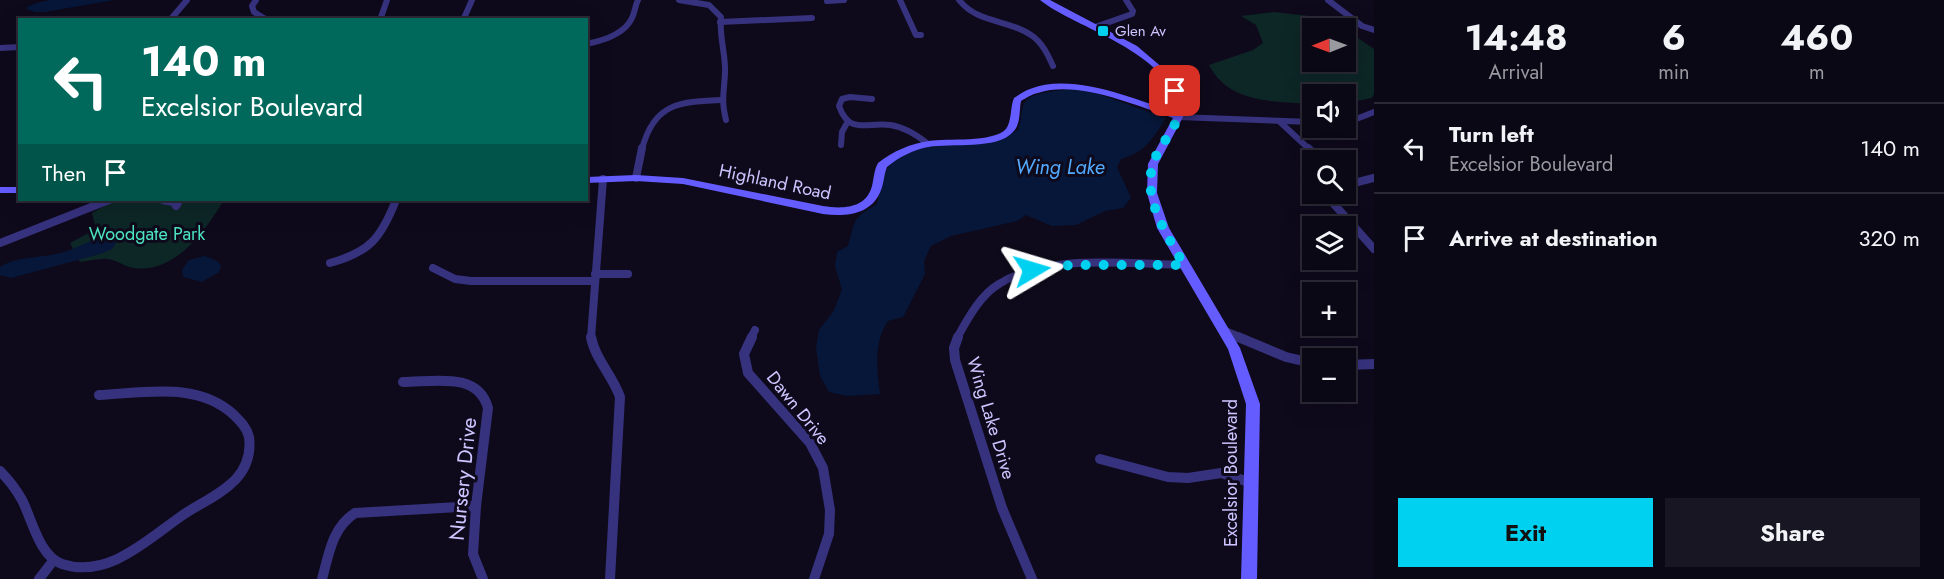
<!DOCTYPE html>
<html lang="en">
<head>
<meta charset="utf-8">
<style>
	:root { --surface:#0a0815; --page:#181622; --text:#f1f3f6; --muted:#999aa0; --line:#2a2934; --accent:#00d1f0 }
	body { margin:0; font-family:Jost,sans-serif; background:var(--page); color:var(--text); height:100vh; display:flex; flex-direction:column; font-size:22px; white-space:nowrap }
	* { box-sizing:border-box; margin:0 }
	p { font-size:20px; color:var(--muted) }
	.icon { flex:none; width:33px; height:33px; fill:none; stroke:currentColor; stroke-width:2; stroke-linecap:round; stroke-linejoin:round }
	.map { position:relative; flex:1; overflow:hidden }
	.details { display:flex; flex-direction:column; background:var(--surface); width:570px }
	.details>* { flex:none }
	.hud { position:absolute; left:18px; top:18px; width:570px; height:183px; border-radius:0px; box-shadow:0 6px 24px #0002,0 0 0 2px var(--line); background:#00695c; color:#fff; overflow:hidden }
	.needle { width:39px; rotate:269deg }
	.fabs { position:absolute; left:1302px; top:18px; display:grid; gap:12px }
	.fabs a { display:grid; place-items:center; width:54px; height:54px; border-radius:0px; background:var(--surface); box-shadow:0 6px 24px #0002,0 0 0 2px var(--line); font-size:30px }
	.pin { position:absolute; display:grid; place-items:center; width:51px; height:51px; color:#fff; margin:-26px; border-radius:12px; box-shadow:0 3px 9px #0006 }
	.me { position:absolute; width:66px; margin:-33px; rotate:83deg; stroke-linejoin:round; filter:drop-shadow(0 0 4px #0008) }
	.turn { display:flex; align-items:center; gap:21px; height:126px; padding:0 24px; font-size:27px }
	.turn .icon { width:78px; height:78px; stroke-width:2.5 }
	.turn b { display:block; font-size:42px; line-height:51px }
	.then { display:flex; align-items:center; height:57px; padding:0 24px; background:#0003; gap:12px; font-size:22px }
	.eta { display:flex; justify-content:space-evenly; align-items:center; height:102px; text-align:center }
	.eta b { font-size:36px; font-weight:700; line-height:42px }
	.action { display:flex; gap:12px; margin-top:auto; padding:12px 24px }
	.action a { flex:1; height:69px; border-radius:0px; background:var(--accent); color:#111; font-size:24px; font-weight:700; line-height:69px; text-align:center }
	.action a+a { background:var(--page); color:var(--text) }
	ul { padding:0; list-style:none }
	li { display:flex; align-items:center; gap:18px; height:90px; padding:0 24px; border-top:2px solid var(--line) }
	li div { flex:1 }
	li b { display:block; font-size:22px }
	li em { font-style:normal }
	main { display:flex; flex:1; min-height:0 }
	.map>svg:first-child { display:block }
</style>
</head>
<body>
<main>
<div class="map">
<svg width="1374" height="579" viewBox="0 0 1374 579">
	<rect width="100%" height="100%" fill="#0e0a1c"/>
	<g fill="#0d2626">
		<path d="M1274 12 1327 18 1343 28H1312V62H1346V30L1374 49V94L1372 98 1346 103V94H1312V104C1274 101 1229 104 1209 65L1253 50 1263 43 1256 25 1241 16Z"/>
		<path d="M115 200H224C205 231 176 273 134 268 125 267 117 260 108 259 100 258 89 261 80 262L70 243 96 229 92 213Z"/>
	</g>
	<g fill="#061739">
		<polygon points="50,0 114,0 45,12 35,12 25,8 36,3"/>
		<path d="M1072 89 1090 91 1166 118C1152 139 1146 152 1121 159L1117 167 1131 198 1123 208 1105 211 1076 225 1052 226 1026 215 1017 221 951 236 931 246 924 261 925 274 903 317 888 321C873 344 877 368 880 394L847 396 829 392 820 376 816 348 819 330 833 312 842 290 835 266 837 252 848 246C856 219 851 219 877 204 880 194 881 177 887 169 913 132 983 151 1018 130 1021 122 1021 114 1023 106 1028 91 1059 91 1072 89Z"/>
		<path d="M115 237 118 240 112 249 100 254 11 278 0 275V267C15 257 38 258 56 254 78 250 89 237 115 237Z"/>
		<polygon points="205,256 217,261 221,266 219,272 202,282 183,277 182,270 189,260"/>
	</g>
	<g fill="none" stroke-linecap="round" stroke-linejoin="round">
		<g stroke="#37327e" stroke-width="6">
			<polyline points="256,0 252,6 254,12 267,20"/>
			<path d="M679 0 709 5 721 17C719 38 726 54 725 73 724 94 721 99 726 120"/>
			<polyline points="900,0 916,35 921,35"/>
			<path d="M959 0C978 24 1008 19 1031 35 1042 42 1048 55 1053 66"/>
			<polyline points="1328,0 1362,26 1374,30"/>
			<polyline points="827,1 844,0"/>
			<polyline points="464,18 472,0"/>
			<polyline points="170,20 187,0"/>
			<polyline points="380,20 387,0"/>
			<polyline points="720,22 812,18"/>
			<polyline points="1095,27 1132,14 1133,11 1126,0"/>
			<path d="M586 44C602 41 624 35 632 18 635 12 635 6 638 0"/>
			<polyline points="0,48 20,47"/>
			<path d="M872 99 850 97 842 99 839 106C849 135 867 122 890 125 905 127 917 135 928 144"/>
			<polyline points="1178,117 1312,122"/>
			<polyline points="1279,121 1309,149"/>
			<polyline points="1346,123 1374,112"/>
			<polyline points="841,145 842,132 847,123"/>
			<path d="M642 149C654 103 679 102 721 100"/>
		</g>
		<g stroke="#37327e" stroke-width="8">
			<polyline points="1308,148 1321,160"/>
			<polyline points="636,178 642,148"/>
			<polyline points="1346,185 1374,178"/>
			<polyline points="1325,194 1374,249"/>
			<polyline points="163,200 178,203 176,206"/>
			<polyline points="0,243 109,200"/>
			<path d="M330 263C370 252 381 238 396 200"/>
			<polyline points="433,268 455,279 471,281 595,281"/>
			<polyline points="595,274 628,274"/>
			<polyline points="1225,331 1242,338"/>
			<polyline points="591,338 603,179"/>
			<polyline points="751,338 755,330"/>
			<path d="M957 338C967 320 980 295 999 284 1047 253 1129 264 1184 265"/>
		</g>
		<g stroke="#37327e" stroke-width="10">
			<path d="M591 337C595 359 613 376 620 397L610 579"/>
			<polyline points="752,337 744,354 748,373 810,443 823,468 830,510 829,534 814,579"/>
			<polyline points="958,337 954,348 955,360 1002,508 1032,579"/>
			<polyline points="1238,337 1286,357 1312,363"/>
			<polyline points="1346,365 1374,364"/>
			<path d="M403 382C433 382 478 371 488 408L476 506 473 554 483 579"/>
			<polyline points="1100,459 1168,477 1188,478 1221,473 1252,483"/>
			<path d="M0 471C9 480 16 489 22 500 32 519 39 556 62 564 107 579 146 541 180 517 198 504 220 496 236 479 247 467 251 453 249 437 247 428 241 422 234 415 198 381 144 393 99 395"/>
			<polyline points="39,579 53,561"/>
			<path d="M322 579C329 554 332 528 355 513L476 506"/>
		</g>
		<g fill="#655cff" fill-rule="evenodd">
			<path d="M1040 0H1050L1137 46 1164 69 1180 91 1184 107 1183 117 1158 164 1157 193 1169 228 1240 348 1260 404 1257 579H1241L1246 404 1228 349 1157 228 1147 193 1148 164 1173 118C1134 105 1078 80 1038 93 1032 94 1026 98 1021 101 1019 111 1021 124 1013 132 997 150 951 143 928 147 913 150 899 157 887 167 884 174 884 183 881 190 872 215 845 217 823 214L683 184 636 181 586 183V177L636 175 683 178 823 206C842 209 866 209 872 186 874 178 874 170 878 163 893 151 910 144 929 141 947 138 993 143 1006 129 1012 121 1010 107 1014 98 1019 95 1024 91 1030 89 1072 72 1134 99 1174 112 1180 55 1074 28 1040 0Z"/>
			<rect x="0" y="187" width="20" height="6"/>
		</g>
	</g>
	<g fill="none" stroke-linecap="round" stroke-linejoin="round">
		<path stroke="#00d1f0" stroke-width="10" stroke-dasharray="0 18" d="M1032 270 1071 265H1184C1168 236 1142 200 1153 164 1162 135 1187 127 1175 91"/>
	</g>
	<rect fill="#00d1f0" stroke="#0e0a1c" stroke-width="2" x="1097" y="25" width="12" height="12" rx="3"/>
	<g text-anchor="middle" stroke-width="6" stroke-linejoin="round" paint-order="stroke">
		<g font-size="15" fill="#cdc5ff" stroke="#0e0a1c" text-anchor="start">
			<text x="1115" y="36">Glen Av</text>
		</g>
		<g font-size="18" fill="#cdc5ff" stroke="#0e0a1c">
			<text transform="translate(775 182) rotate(12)" y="6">Highland Road</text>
			<text transform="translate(798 408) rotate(51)" y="6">Dawn Drive</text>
			<text transform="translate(991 418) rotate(73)" y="6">Wing Lake Drive</text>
			<text transform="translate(1231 473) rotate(-90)" y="6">Excelsior Boulevard</text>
		</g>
		<g font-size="18" fill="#4ce4c2" stroke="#0e0a1c">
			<text x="147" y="240">Woodgate Park</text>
		</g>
		<g font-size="20" font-style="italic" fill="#53abff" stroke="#0e0a1c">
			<text x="1060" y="174">Wing Lake</text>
		</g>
		<g font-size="21" fill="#cdc5ff" stroke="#0e0a1c">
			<text transform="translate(463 479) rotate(-84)" y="7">Nursery Drive</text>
		</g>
	</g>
</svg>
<div class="fabs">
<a><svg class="needle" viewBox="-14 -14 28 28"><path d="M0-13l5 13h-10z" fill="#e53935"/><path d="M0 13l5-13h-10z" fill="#999aa0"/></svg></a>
<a><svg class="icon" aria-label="sound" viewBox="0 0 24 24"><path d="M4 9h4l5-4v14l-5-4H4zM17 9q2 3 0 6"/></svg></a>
<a><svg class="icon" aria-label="search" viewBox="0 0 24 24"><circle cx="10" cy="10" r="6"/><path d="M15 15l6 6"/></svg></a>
<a><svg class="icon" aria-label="layers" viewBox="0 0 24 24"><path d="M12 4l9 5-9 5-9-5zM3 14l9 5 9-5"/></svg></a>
<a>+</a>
<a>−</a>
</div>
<div class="pin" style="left:1175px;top:91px;background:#d93025"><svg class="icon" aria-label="arrive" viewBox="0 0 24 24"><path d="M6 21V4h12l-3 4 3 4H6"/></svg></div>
<svg class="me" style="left:1032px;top:270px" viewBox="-20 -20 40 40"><path d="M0-17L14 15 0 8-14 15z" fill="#00d1f0" stroke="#fff" stroke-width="4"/></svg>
<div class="hud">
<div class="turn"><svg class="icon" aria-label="left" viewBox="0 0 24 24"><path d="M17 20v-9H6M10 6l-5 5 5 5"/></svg><div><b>140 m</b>Excelsior Boulevard</div></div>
<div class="then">Then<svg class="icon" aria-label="arrive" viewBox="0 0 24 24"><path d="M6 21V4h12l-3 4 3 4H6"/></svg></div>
</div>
</div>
<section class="details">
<div class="eta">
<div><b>14:48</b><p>Arrival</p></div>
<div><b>6</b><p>min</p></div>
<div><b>460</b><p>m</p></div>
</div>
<ul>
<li><svg class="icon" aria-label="left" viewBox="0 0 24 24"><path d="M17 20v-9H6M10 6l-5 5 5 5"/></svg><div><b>Turn left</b><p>Excelsior Boulevard</p></div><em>140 m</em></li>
<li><svg class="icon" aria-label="arrive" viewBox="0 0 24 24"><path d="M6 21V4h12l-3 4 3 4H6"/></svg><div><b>Arrive at destination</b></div><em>320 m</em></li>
</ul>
<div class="action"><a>Exit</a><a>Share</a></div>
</section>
</main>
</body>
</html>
